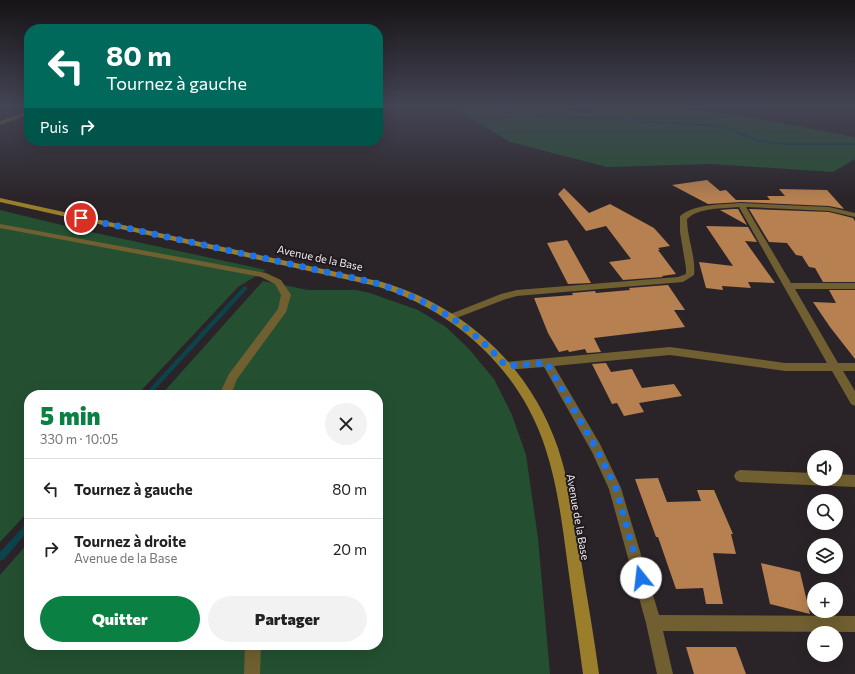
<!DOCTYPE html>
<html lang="fr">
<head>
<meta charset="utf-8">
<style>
	:root { --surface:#fff; --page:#f2f2f2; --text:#222; --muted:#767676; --line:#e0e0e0; --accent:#0b8043 }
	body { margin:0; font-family:Commissioner,sans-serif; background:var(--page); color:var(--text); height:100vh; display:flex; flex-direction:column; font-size:15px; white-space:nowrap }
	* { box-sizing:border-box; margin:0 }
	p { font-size:13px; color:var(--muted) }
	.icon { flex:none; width:22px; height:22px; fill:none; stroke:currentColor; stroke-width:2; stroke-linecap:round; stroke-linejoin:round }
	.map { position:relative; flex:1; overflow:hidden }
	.drawer { position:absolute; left:24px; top:390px; width:359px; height:260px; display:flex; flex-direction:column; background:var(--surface); border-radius:16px; box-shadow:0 4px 16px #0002 }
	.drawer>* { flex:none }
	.banner { position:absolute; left:24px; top:24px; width:359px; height:122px; border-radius:16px; box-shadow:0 4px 16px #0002; background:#00695c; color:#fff; overflow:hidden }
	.controls { position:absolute; left:807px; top:450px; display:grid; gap:8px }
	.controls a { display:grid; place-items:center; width:36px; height:36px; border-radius:50%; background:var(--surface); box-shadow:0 4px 16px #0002; font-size:20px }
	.pin { position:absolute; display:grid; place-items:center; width:34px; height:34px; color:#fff; margin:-17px; border:2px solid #fff; border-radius:50%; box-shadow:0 1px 4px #0007 }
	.me { position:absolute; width:44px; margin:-22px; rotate:344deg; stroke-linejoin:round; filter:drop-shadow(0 0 3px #0008) }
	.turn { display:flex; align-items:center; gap:14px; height:84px; padding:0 16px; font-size:18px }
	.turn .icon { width:52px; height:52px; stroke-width:2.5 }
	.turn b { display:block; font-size:28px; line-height:34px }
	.then { display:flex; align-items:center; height:38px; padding:0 16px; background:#0003; gap:8px; font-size:15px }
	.round { display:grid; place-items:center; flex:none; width:42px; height:42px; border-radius:21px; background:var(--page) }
	.overview { display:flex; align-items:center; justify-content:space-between; height:68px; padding:0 16px }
	h1 { font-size:24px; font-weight:800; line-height:30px; color:var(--accent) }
	.button { display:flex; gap:8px; margin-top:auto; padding:8px 16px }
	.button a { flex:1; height:46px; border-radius:24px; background:var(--accent); color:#fff; font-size:16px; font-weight:800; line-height:46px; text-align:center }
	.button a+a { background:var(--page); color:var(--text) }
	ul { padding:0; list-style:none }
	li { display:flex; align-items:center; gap:12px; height:60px; padding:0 16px; border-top:1px solid var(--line) }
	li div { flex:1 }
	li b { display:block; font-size:15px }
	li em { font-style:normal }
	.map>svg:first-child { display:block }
</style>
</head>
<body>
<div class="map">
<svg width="855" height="674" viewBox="0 0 855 674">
	<rect width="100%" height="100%" fill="#2a2429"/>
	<g fill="#245031">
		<polygon points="461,106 546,106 588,113 605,106 651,106 738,115 855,137 855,159 833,172 711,164 607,167 510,142 461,111"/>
		<polygon points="0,210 82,230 266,270 238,287 137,395 29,395 29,511 0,542"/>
		<polygon points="263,281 308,290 356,290 370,293 418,310 446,327 468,348 494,379 512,415 526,455 538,538 550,674 0,674 0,575 29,542 29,645 378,645 378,395 161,395"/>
	</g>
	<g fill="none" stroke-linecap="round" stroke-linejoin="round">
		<g fill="#0c444c" fill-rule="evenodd">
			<polygon points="485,106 489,106 518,113 721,125 758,139 783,143 855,143 855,145 783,145 756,141 721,127 518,115 485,107"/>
			<polygon points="245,286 247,288 247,289 150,395 144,395 243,287"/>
			<polygon points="29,522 29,530 3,560 0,561 0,552 27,523"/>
		</g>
	</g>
	<g fill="#b78050">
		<polygon points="707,180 720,191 726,190 736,200 770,200 767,196 785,196 779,189 827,190 844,209 829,206 741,202 708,204 672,185"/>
		<polygon points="564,188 589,213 610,204 654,228 670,246 658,248 660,250 658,250 676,274 662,276 663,277 623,280 609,262 631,259 606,226 586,231 558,194"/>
		<polygon points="738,209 747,225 720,210 733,209"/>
		<polygon points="749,209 829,212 853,218 855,221 855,282 823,282 815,268 809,267 802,256 796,255 787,243 769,242"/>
		<polygon points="706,226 748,227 757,242 745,241 775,283 748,282 751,288 722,286 723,290 706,288 699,262 733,266"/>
		<polygon points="567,240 591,283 568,284 547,243"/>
		<polygon points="668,285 685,310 674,310 685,327 594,338 601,352 587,353 585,349 569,352 568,350 559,352 548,333 534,298 573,295 572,293 595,291 596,293 630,290 629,288"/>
		<polygon points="829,290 855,290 855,359 830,327 813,302 836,303"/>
		<polygon points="606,363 611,372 632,369 642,388 674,384 682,396 639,403 644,412 624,416 617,403 612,404 592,364"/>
		<polygon points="658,478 667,502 701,501 697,490 714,490 733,534 731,534 736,554 713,553 723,604 706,604 703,588 676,589 658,537 656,537 635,479"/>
		<polygon points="761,563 800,572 810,614 770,604"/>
		<polygon points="686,647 736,647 746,674 694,674"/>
	</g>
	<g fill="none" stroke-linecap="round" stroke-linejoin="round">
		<g fill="#705f30" fill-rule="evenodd">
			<polygon points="0,224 266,273 281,280 291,295 286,312 237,379 231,395 219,395 229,374 278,309 281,295 275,284 261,277 0,228"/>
			<polygon points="245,645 261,645 260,674 244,674"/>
		</g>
		<g fill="#705f30" fill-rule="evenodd">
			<polygon points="29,111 29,115 0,125 0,121"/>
			<path d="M741 203 829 207 855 213V217L829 211 746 207 791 283H855V289H795L838 363H855V371H843L855 391V406L851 404 832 371H785L670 355 554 366 600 444 621 488 659 615 855 616V632L663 631 673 674H657L646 623 609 489 592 452 544 367 506 370 502 369 501 366 502 363 506 362 670 347 785 363H827L739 207C722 209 700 207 687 219 687 238 696 256 694 275L683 282 517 296 506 299 451 320 446 317 448 315 501 294 517 290 678 277 686 274V268L680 232V216C696 203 721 205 741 203Z"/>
			<polygon points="740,470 814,473 814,479 836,479 836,474 855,475 855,487 740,482 736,480 734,476 736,472"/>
		</g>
		<path fill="#9a7e2c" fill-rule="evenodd" d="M0 198 382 282C464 306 530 366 558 448 570 484 575 522 581 560 587 598 594 636 599 674H583C578 636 572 598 567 560 562 522 557 483 545 447 519 368 454 310 376 286L0 202Z"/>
	</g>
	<linearGradient id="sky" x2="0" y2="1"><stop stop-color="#171417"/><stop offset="0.53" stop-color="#444554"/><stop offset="1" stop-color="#444554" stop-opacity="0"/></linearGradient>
	<rect width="855" height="200" fill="url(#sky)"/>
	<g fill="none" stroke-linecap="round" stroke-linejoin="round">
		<path stroke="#1a73e8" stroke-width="7" stroke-dasharray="0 12.6" d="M81 218 372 282C427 299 467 322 506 366L547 363 596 448 616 488 641 578"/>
	</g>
	<g text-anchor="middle" stroke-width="4" stroke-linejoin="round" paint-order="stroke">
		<g font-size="11" fill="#ebe7eb" stroke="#201a1f">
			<text transform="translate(320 258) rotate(12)" y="4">Avenue de la Base</text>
			<text transform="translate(578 517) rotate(80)" y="4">Avenue de la Base</text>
		</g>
	</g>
</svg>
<div class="controls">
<a><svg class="icon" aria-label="sound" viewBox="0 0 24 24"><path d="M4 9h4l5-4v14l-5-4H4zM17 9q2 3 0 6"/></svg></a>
<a><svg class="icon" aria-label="search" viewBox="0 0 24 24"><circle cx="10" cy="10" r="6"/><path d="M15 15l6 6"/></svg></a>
<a><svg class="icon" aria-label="layers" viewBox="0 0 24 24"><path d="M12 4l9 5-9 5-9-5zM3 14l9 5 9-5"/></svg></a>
<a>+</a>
<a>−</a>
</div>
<div class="pin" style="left:81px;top:218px;background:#d93025"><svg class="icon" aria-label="arrive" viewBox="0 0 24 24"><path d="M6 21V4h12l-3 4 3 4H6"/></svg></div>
<svg class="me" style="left:641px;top:578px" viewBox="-20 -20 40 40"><circle r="19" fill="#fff"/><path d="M0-13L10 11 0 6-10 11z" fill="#1a73e8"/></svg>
<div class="banner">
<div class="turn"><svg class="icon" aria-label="left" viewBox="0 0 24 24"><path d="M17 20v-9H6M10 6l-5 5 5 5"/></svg><div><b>80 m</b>Tournez à gauche</div></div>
<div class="then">Puis<svg class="icon" aria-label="right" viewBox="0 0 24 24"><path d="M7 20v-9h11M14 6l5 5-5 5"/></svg></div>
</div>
<section class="drawer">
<div class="overview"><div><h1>5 min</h1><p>330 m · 10:05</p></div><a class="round"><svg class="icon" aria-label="close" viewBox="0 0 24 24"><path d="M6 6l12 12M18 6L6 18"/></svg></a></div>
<ul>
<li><svg class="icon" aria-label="left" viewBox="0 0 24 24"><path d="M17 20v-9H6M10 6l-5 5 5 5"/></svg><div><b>Tournez à gauche</b></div><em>80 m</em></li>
<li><svg class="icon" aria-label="right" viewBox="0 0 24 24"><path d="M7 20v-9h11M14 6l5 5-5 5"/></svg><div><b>Tournez à droite</b><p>Avenue de la Base</p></div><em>20 m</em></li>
</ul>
<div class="button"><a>Quitter</a><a>Partager</a></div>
</section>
</div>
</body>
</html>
